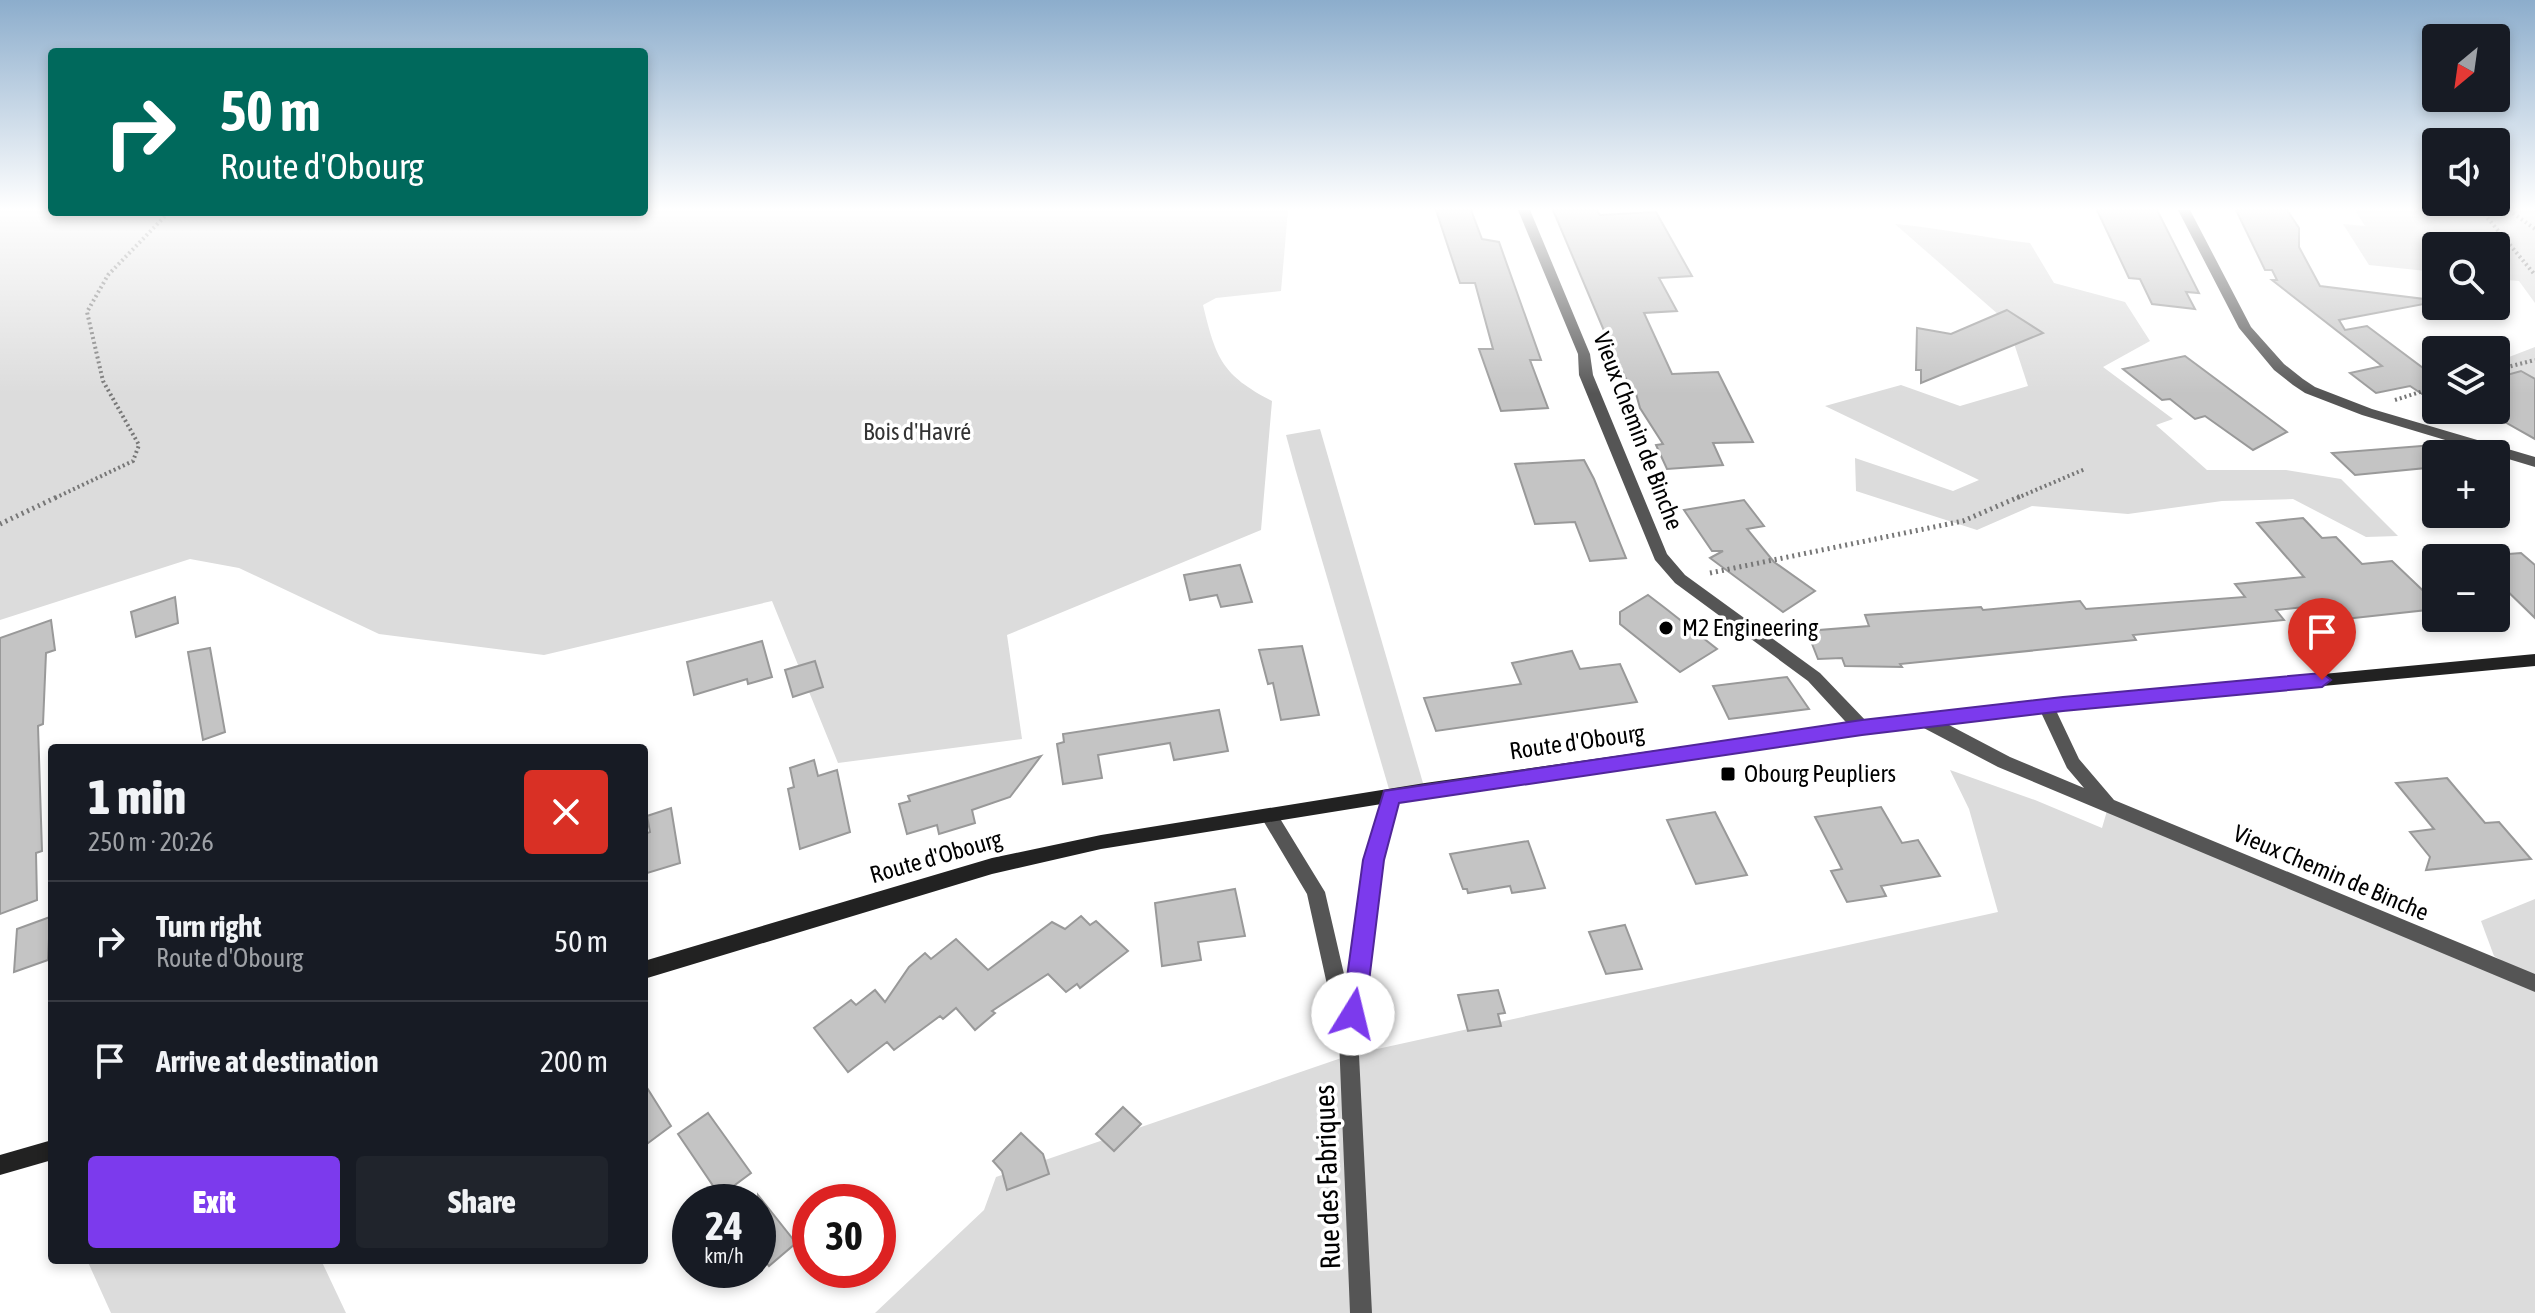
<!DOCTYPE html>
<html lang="en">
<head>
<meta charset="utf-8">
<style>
	:root { --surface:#171b24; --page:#20242c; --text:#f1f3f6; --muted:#9ea1a6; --line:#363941; --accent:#7c3aed }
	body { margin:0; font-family:"Asap Condensed",sans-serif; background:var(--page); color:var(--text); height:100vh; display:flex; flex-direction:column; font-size:30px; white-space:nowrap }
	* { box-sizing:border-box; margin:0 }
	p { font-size:26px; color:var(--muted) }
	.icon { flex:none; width:44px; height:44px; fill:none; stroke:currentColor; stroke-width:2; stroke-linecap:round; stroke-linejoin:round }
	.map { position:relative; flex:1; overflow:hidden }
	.panel { position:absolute; left:48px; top:744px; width:600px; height:520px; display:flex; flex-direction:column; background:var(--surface); border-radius:8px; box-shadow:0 4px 12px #0003 }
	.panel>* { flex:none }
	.guide { position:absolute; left:48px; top:48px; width:600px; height:168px; border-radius:8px; box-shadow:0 4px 12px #0003; background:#00695c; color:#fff; overflow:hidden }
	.needle { width:52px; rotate:209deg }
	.tools { position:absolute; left:2422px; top:24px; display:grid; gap:16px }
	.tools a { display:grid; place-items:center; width:88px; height:88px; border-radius:8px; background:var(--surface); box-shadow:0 4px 12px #0003; font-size:40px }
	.speed { position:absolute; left:672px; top:1184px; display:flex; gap:16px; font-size:40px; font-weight:700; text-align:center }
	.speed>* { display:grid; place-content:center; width:104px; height:104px; border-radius:50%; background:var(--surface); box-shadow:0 4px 12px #0003; line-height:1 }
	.speed small { font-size:20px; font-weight:400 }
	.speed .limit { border:12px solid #d22; background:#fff; color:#111 }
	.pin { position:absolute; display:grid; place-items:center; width:68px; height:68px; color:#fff; margin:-82px -34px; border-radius:50% 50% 50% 0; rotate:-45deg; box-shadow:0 0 8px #0007 }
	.pin .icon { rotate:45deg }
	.me { position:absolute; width:88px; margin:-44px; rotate:9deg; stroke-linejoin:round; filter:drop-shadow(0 0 6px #0008) }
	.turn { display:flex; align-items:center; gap:28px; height:168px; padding:0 40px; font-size:36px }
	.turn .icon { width:104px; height:104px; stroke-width:2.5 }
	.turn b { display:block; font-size:56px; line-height:68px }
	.round { display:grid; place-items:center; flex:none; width:84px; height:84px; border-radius:8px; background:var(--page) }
	.overview { display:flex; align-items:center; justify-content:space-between; height:136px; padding:0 40px }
	h1 { font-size:48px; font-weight:800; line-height:60px }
	.cta { display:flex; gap:16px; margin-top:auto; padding:16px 40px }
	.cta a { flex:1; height:92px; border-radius:8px; background:var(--accent); color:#fff; font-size:32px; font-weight:800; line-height:92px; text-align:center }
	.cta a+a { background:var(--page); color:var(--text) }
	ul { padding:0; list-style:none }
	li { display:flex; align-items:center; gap:24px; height:120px; padding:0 40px; border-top:2px solid var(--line) }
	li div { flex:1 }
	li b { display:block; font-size:30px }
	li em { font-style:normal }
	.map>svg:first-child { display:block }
</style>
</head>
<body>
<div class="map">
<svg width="2535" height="1313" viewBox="0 0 2535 1313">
	<rect width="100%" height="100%" fill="#fff"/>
	<g fill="#dcdcdc">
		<path d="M0 210H1288L1281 291 1216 298 1203 305C1216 359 1222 375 1272 401L1261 530 1007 635 1022 739 838 763 772 601 544 655 379 634 239 568 190 559 0 620Z"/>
		<polygon points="2355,210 2535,210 2535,303 2519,281 2496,279 2496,246 2436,246 2436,272 2369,265 2343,224 2365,226"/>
		<path d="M1895 224C1941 228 1985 238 2030 243L2054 283 2125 302 2150 341 2103 367 2173 419 2156 425 2207 470H2286L2341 479 2398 536 2366 537 2293 499 2222 501 2128 514 2032 506 1977 530 1856 491 1855 458 1953 491 1979 480 1825 406 1901 385 1960 406 2028 386 2007 322Z"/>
		<polygon points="2535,347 2535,390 2496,376 2496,362"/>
		<polygon points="1320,429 1425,790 1391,796 1295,468 1286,435"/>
		<polygon points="1950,770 2035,800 2102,828 2109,804 2535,983 2535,1313 875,1313 984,1210 996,1177 1350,1055 1998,912 1969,809"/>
		<polygon points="2535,899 2535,981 2494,956 2481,921"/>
		<polygon points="87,1260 321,1260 346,1313 111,1313"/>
	</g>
	<g fill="#c4c4c4" stroke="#999" stroke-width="2">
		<polygon points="1436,210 1471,210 1482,239 1499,242 1541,360 1530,360 1548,408 1501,411 1479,349 1493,349 1475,283 1460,283"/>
		<polygon points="1553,210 1597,210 1600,215 1656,212 1692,276 1659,278 1677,311 1644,313 1672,374 1718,372 1753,442 1713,443 1723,465 1667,469 1656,445 1663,444 1640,408 1635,390 1632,391 1613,352"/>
		<polygon points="2097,210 2157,210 2199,293 2186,292 2195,309 2152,304 2140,279 2129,278"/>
		<polygon points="2236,210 2287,210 2299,228 2299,247 2320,286 2424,299 2424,304 2339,320 2345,330 2367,326 2435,377 2422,394 2410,386 2376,393 2350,373 2382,366 2272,280 2277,280 2272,270 2265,270"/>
		<polygon points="2007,310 2043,333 1921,383 1921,370 1916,370 1917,328 1951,334"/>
		<polygon points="2185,356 2287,432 2253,450 2205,416 2195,419 2170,399 2162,400 2123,369"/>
		<polygon points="2521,371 2535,379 2535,439 2496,417 2496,378"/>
		<polygon points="2447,444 2452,445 2453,454 2436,454 2436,467 2355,475 2332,453"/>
		<polygon points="1584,460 1594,479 1626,558 1590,561 1575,522 1535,524 1515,464"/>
		<polygon points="1744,500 1764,526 1747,529 1774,562 1815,591 1783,612 1710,558 1723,551 1712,551 1684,510"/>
		<polygon points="2303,518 2322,538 2336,537 2362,564 2392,561 2436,603 2436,609 2345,619 2332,604 2276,610 2284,620 2133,635 2136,640 1900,664 1902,667 1845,666 1842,658 1818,659 1807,631 1869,626 1865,615 1981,607 1983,610 2080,601 2086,609 2245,597 2235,584 2304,577 2257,523"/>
		<polygon points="2521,553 2535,565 2535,618 2496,580 2496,555"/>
		<polygon points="1240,565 1252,602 1221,607 1217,595 1190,600 1184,575"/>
		<polygon points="1648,595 1665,608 1717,649 1680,672 1620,624 1620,612"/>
		<polygon points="175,597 178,623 136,637 131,612"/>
		<polygon points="51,620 55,650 46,653 43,724 38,726 42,851 36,853 37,900 0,914 0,638"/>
		<polygon points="762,641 772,677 748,684 747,679 694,695 687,662"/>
		<polygon points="1302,646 1319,715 1281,720 1273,683 1268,684 1259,650"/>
		<polygon points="210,648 225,732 203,740 188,652"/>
		<polygon points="1572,651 1580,669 1620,664 1637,702 1436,731 1424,698 1521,684 1512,663"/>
		<polygon points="815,661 823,687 793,697 785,670"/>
		<polygon points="1787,677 1809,709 1729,719 1713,686"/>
		<polygon points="1219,710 1228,751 1174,760 1170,743 1098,755 1102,778 1063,784 1057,744 1064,742 1063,734"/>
		<polygon points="1041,756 1010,797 972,810 975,823 939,834 937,825 907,834 899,804 910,801 908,796"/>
		<polygon points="814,760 818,776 837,770 850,832 800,849 788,789 794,787 790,768"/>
		<polygon points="2447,778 2485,823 2499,822 2531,859 2426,870 2430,857 2410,832 2434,829 2396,783"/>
		<polygon points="1881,807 1902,843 1918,840 1940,876 1881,886 1886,896 1847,902 1831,871 1842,869 1815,817"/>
		<polygon points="671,808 680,863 644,874 644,834 650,832 647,816"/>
		<polygon points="1715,812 1747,875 1696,884 1667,820"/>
		<polygon points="1528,841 1545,888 1512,893 1510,886 1468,893 1467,889 1463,889 1450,854"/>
		<polygon points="1235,889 1245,936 1198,942 1201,960 1162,966 1155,903"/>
		<polygon points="1081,916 1090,925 1096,921 1128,951 1080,988 1077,984 1066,992 1048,974 992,1011 995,1013 975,1030 956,1008 943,1019 940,1016 894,1050 887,1042 848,1072 814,1028 851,1000 856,1005 875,990 885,1002 909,967 925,953 931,959 956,939 988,970 1052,922 1065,929"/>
		<polygon points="50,917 48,960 14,972 17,929"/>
		<polygon points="1625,925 1642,969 1606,974 1589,932"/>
		<polygon points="1498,990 1505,1013 1498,1014 1501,1026 1468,1031 1458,995"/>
		<polygon points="644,1083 671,1126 644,1146"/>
		<polygon points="1123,1107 1141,1124 1114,1151 1096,1134"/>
		<polygon points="708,1113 751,1173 720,1196 678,1134"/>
		<polygon points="1021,1133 1043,1154 1049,1174 1007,1190 1002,1171 993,1161"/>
		<polygon points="758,1195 796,1243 769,1266 758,1252"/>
	</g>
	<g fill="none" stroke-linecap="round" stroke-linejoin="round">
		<g stroke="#777" stroke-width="4" stroke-dasharray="2 3" stroke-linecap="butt">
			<polyline points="2481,210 2535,275"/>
			<polyline points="2509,210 2535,229"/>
			<polyline points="2496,370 2535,360"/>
			<polyline points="2395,400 2436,387"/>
			<polyline points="55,498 133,461 139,445 103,381 87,312 108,275 169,212"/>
			<polyline points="2017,498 2085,469"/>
		</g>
		<g stroke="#777" stroke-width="5" stroke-dasharray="2 4" stroke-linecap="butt">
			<polyline points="0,524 59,496"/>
			<polyline points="1710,573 1963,521 2021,496"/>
		</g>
		<g fill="#555" fill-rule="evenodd">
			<polygon points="1518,210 1530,210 1590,354 1593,375 1667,554 1685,575 1820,673 1868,723 1870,728 1868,733 1856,733 1808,681 1675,583 1655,560 1579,375 1578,354"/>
			<polygon points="2178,210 2190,210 2251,327 2284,364 2303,379 2315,387 2372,409 2535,457 2535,467 2362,415 2305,393 2293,385 2274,370 2239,328"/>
			<polygon points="2046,700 2052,702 2079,759 2114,800 2535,974 2535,992 1998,767 1918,725 1916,720 1918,715 1930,715 2010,757 2084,788 2067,768 2038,706 2040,702"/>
			<polygon points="1391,789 1397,791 1400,796 1383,860 1358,1035 1372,1313 1350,1313 1339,1039 1307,894 1261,817 1264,812 1270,810 1276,812 1325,892 1347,987 1365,860 1382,796 1385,791"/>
		</g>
		<g fill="#222" fill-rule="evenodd">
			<polygon points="2535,654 2535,666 2079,709 1862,735 1425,797 1101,849 992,874 644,979 644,961 992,858 1101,835 1425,783 1862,721 2079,697"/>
			<polygon points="52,1140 52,1160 0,1175 0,1155"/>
		</g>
	</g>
	<linearGradient id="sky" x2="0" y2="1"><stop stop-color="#8cadcc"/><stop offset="0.53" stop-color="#fff"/><stop offset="1" stop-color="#fff" stop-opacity="0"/></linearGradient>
	<rect width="2535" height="394" fill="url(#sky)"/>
	<polygon fill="#7c3aed" stroke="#51269a" stroke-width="2" points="2322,673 2331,680 2322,687 2063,711 1862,735 1399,803 1384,860 1365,1014 1361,1021 1353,1024 1345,1021 1342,1014 1363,860 1384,791 1862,720 2063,697"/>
	<g fill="#000" stroke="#fff" stroke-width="3">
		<circle cx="1666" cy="628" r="8"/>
		<rect x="1720" y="766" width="16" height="16" rx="4"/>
	</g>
	<g text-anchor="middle" stroke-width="7" stroke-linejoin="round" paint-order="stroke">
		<g font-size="24" fill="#000" stroke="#fff">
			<text transform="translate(1638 431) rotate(69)" y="8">Vieux Chemin de Binche</text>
			<text transform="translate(1577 742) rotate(-8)" y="8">Route d'Obourg</text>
			<text transform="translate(936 857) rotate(-16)" y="8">Route d'Obourg</text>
			<text transform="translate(2331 873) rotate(23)" y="8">Vieux Chemin de Binche</text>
		</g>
		<g font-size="24" fill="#333" stroke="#fff">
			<text x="917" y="440">Bois d'Havré</text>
		</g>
		<g font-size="24" fill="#000" stroke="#fff" text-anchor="start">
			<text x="1682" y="636">M2 Engineering</text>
			<text x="1744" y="782">Obourg Peupliers</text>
		</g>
		<g font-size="28" fill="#000" stroke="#fff">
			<text transform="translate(1327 1177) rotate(-92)" y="10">Rue des Fabriques</text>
		</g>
	</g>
</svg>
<div class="tools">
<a><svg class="needle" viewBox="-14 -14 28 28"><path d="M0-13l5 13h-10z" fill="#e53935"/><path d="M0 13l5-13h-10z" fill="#9ea1a6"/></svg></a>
<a><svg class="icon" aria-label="sound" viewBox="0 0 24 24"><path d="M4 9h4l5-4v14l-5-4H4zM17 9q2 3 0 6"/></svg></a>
<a><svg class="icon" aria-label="search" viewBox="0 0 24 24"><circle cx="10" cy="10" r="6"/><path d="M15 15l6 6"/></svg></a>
<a><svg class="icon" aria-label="layers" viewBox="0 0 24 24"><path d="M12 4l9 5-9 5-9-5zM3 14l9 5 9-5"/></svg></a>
<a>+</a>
<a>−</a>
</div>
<div class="speed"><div>24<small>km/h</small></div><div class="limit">30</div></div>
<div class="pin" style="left:2322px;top:680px;background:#d93025"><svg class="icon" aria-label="arrive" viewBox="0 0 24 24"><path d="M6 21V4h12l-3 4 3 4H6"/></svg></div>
<svg class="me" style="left:1353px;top:1014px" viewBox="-20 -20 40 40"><circle r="19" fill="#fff"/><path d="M0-13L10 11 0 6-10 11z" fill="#7c3aed"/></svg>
<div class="guide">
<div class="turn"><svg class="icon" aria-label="right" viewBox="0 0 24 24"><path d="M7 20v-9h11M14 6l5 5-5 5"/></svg><div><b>50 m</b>Route d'Obourg</div></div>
</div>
<section class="panel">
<div class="overview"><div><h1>1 min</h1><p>250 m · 20:26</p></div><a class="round" style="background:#d93025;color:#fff"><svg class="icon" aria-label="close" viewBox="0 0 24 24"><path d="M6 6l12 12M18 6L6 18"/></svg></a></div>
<ul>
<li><svg class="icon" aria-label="right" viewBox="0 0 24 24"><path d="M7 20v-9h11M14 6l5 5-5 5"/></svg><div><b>Turn right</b><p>Route d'Obourg</p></div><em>50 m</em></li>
<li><svg class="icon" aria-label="arrive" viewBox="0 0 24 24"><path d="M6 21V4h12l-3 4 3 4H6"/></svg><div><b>Arrive at destination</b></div><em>200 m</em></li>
</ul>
<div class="cta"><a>Exit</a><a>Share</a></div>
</section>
</div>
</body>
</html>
